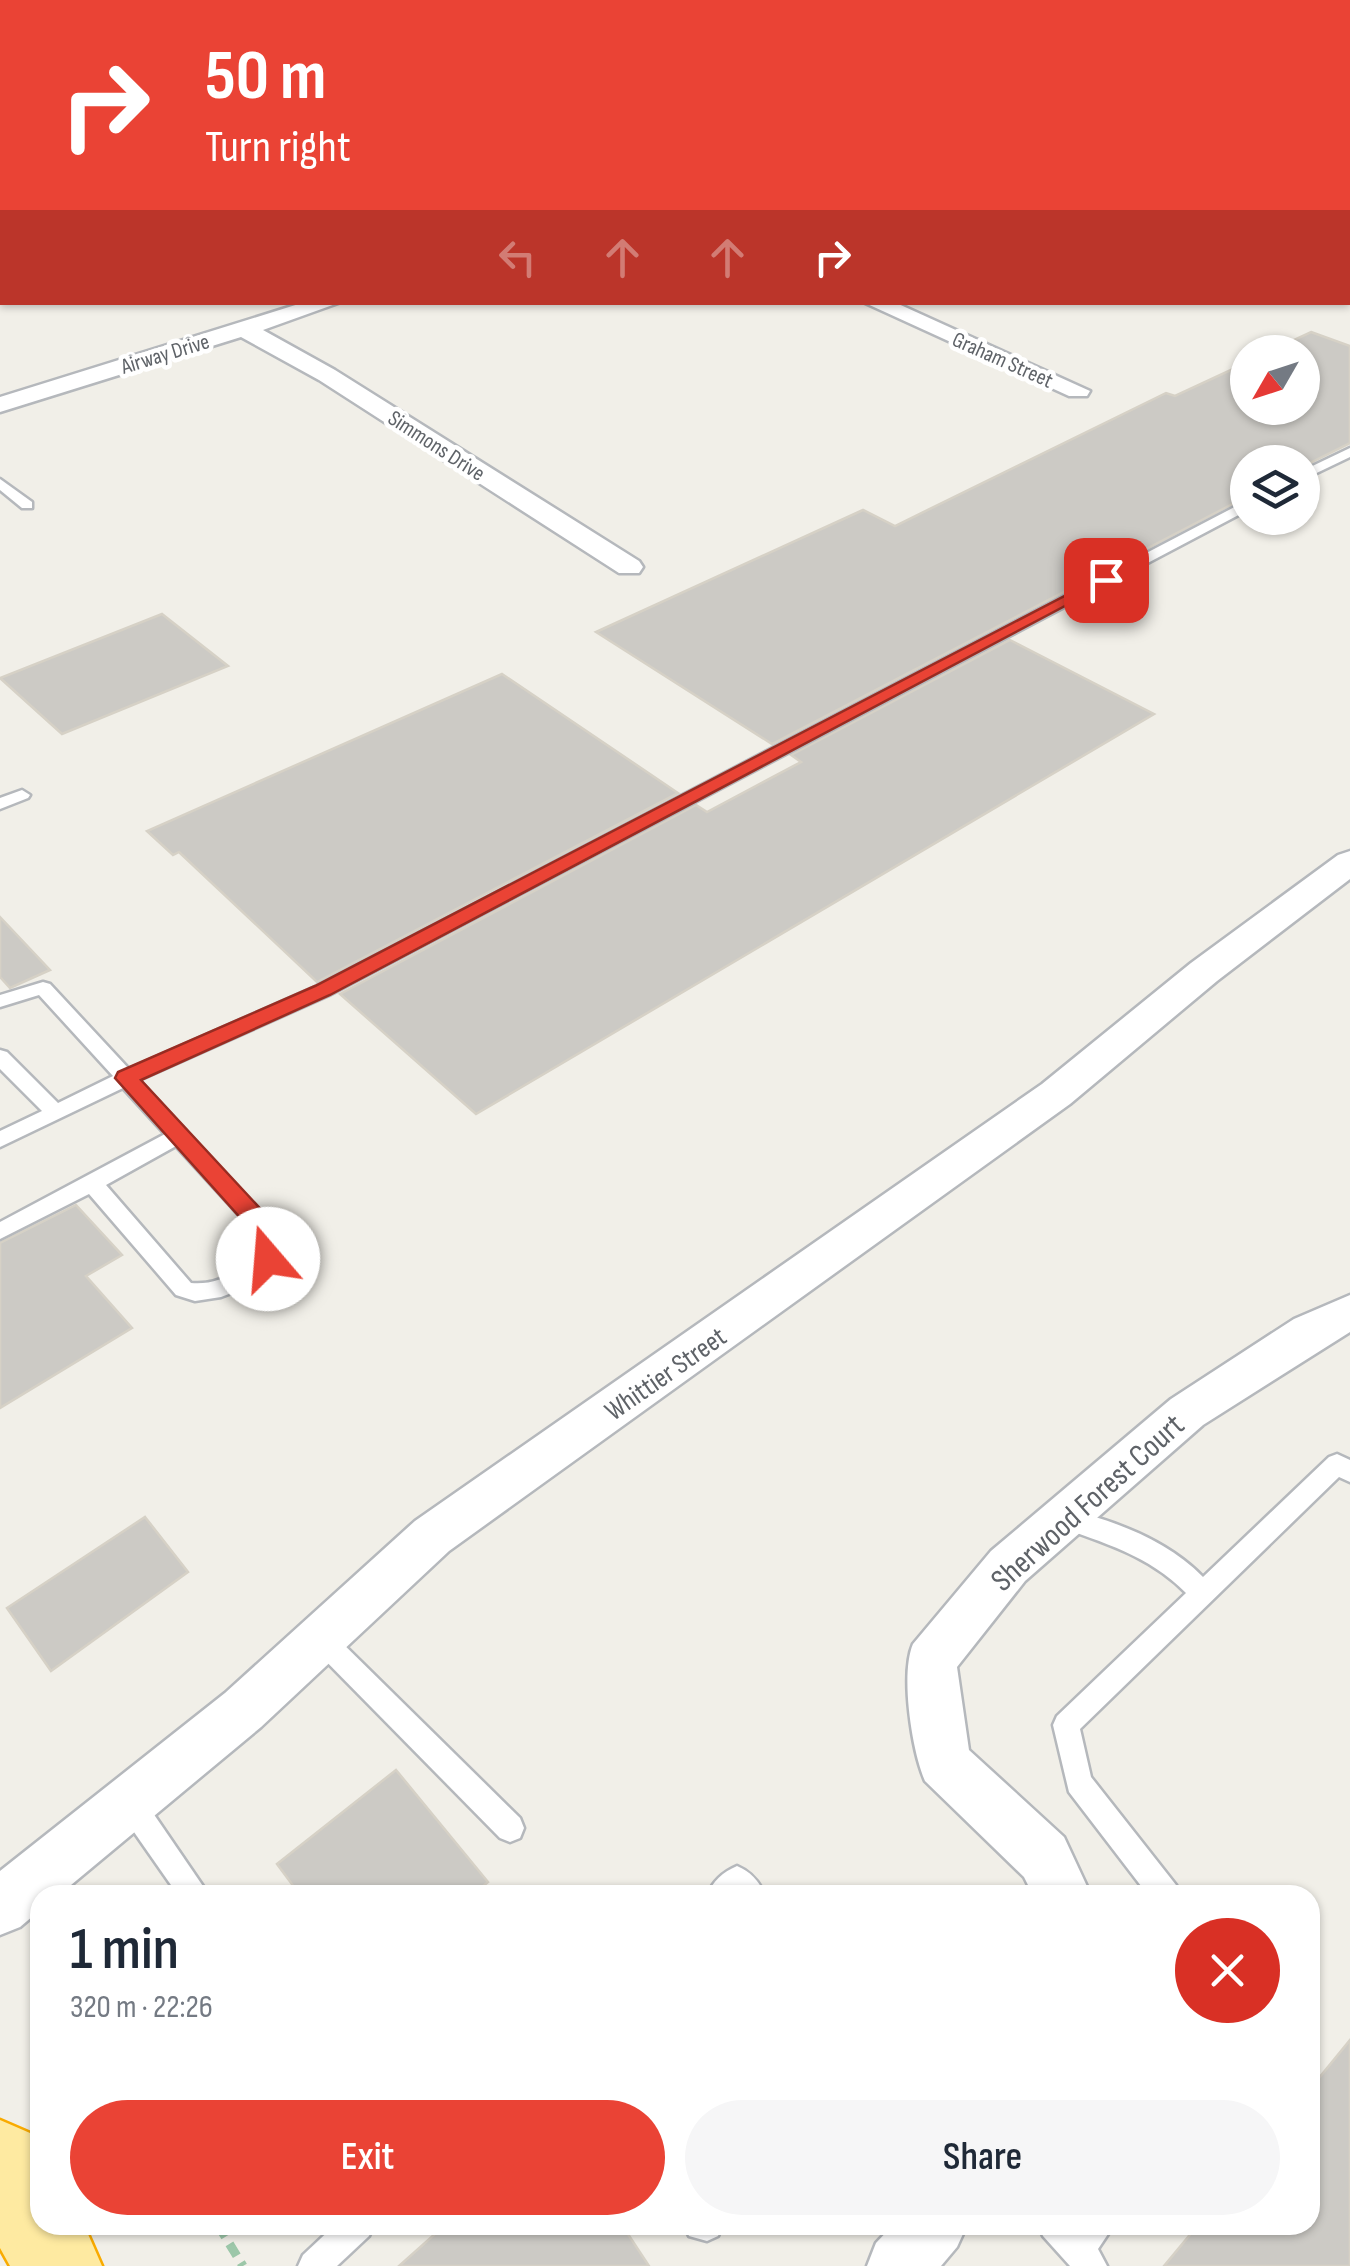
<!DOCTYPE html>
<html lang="en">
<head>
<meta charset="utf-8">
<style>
	:root { --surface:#fff; --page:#f6f6f7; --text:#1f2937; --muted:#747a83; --accent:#ea4335 }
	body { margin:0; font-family:"Sofia Sans Condensed",sans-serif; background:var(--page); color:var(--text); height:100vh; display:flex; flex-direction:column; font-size:38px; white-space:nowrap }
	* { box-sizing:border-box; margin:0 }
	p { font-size:32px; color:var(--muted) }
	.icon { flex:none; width:55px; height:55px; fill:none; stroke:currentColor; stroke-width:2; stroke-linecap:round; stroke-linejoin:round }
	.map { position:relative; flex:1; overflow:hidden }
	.details { position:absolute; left:30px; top:1885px; width:1290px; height:350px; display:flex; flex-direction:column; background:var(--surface); border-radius:30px; box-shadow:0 2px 8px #0004 }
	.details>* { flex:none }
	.top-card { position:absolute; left:0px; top:0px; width:1350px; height:305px; box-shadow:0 2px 8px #0004; background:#ea4335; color:#fff; overflow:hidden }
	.needle { width:65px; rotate:231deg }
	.buttons { position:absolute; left:1230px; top:335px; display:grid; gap:20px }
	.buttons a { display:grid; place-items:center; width:90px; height:90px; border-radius:50%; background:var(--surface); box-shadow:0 2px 8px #0004; font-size:50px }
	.pin { position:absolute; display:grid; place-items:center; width:85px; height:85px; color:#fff; margin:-42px; border-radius:20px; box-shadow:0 5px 15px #0006 }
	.me { position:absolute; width:110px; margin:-55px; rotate:342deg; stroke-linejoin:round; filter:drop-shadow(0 0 8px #0008) }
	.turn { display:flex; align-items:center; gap:35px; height:210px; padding:0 40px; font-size:45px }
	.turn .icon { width:130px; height:130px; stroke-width:2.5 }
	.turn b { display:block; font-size:70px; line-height:85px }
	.lanes { display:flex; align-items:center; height:95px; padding:0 40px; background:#0003; justify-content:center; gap:50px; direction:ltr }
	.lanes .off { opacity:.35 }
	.round { display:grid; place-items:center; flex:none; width:105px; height:105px; border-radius:52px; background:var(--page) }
	.summary { display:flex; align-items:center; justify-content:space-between; height:170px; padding:0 40px }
	h1 { font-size:60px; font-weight:600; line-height:75px }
	.cta { display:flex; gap:20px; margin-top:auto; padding:20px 40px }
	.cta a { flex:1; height:115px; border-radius:60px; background:var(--accent); color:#fff; font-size:40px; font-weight:600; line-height:115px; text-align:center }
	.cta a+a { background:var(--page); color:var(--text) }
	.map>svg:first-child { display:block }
</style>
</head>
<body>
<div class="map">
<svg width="1350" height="2266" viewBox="0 0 1350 2266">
	<rect width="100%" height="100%" fill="#f1efe8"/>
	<g fill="#cccac5" stroke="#d6d1c6" stroke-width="2.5">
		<polygon points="1311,332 1350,346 1350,443 1302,467 1302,462 1248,462 1248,496 772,744 596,632 863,510 895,526 1166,393 1175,396 1248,362 1248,408 1302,408 1302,352 1268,352"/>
		<polygon points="162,614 228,666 62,734 0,678"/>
		<polygon points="1010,640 1154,714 476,1114 340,994 696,805 707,812 801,762 791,755"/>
		<polygon points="502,674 678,793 317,982 179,852 173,855 147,831"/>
		<polygon points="0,917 50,970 10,988 0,977"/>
		<polygon points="76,1205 122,1255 86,1276 132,1328 0,1408 0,1243"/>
		<polygon points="145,1517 188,1572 51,1671 7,1608"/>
		<polygon points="396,1770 488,1882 472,1895 300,1895 277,1864"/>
		<polygon points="1350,2040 1350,2266 1164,2266 1198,2225 1310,2225 1310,2089"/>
		<polygon points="445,2225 622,2225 649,2266 399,2266"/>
	</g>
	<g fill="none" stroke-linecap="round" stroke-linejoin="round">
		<g stroke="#b5b8bc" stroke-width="5">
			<g id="service">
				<polygon points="1350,448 1350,457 1302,480 1302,471"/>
				<polygon points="0,479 32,502 32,508 22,508 0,490"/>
				<path d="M1248 500V510L329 995 139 1080 283 1237 286 1248 266 1272 242 1289 221 1297 195 1301 176 1295 89 1194 0 1239V1222L165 1134 123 1088 0 1147V1131L42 1111 0 1069V1050L7 1052 58 1103 113 1076 39 995 0 1007V995L43 982 50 984 129 1069 315 987ZM176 1146 262 1240 264 1247C246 1268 220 1286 191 1283L106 1185Z"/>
				<polygon points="22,790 30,795 28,798 0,809 0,798"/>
				<path d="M1337 1454 1350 1460V1482L1339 1477 1080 1729 1091 1777 1176 1885 1180 1895H1148L1069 1792 1053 1725 1057 1716 1186 1593C1149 1555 1103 1543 1055 1525L1052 1518 1055 1511 1064 1508C1114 1521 1166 1539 1203 1577L1329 1457Z"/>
				<polygon points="321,1627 330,1631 520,1818 524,1828 520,1838 510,1842 500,1838 312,1647 308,1639 312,1631"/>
				<polygon points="130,1790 140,1794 209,1895 178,1895 120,1812 116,1803 120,1794"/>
				<path d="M737 1866C751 1872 759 1881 765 1895H707C713 1881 723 1872 737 1866Z"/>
				<polygon points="335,2225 374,2225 369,2236 337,2266 298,2266 303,2255"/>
				<polygon points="684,2225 723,2225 718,2236 707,2241 689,2236"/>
				<polygon points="1038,2225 1114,2225 1098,2249 1107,2266 1070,2266 1043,2236"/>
			</g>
		</g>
		<g stroke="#b5b8bc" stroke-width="5">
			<g id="minor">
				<polygon points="131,0 152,0 153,2 133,2"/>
				<rect x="0" y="138" width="2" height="12"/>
				<polygon points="305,302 341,302 263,330 335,370 639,561 643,567 639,573 619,573 319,380 241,337 0,412 0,397"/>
				<polygon points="863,302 894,302 1090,391 1087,396 1069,396"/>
				<polygon points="1350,851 1350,879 1217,981 1070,1104 449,1551 261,1727 59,1895 40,1895 40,1910 20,1927 0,1935 0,1871 225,1693 415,1521 1042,1084 1191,963 1338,855"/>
				<path d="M1350 1295V1332L1203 1425 1025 1581 957 1667 969 1750 1064 1837 1091 1895H1033L1024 1877 925 1781C912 1751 900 1674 913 1644L991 1551 1171 1399 1294 1319Z"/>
				<polygon points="893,2225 967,2225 957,2247 941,2266 867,2266 876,2243"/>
			</g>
		</g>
		<g stroke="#b5b8bc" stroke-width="4">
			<g id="tertiary">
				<polygon points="1231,0 1258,0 1259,2 1232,2"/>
				<polygon points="1348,22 1350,23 1350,35 1348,34"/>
			</g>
		</g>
		<g stroke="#f9ab00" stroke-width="5">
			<polygon id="trunk" points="0,2120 30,2133 40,2150 40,2225 84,2225 102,2266 10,2266 0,2248"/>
		</g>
		<polyline stroke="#9cc7a9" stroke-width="9" stroke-dasharray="14 8" stroke-linecap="butt" points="218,2225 243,2266"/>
		<use href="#service" fill="#fff" fill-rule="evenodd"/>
		<use href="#minor" fill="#fff" fill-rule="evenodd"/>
		<use href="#tertiary" fill="#fff" fill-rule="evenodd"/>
		<use href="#trunk" fill="#feeaa1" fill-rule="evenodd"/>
	</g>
	<polygon fill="#ea4335" stroke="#982c22" stroke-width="2.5" points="1101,577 1114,580 330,995 141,1080 281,1231 287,1248 277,1265 260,1265 256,1259 261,1241 115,1078 118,1072 315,986"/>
	<g text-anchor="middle" stroke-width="9" stroke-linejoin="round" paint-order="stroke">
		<g font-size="22" fill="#5f6368" stroke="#fff">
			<text transform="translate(165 353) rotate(-17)" y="8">Airway Drive</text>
			<text transform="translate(1003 359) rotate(24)" y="8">Graham Street</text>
			<text transform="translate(437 445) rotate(33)" y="8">Simmons Drive</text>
		</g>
		<g font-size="28" fill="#5f6368" stroke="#fff">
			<text transform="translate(665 1373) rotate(-35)" y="10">Whittier Street</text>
		</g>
		<g font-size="32" fill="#5f6368" stroke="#fff">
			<text transform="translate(1087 1502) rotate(-42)" y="11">Sherwood Forest Court</text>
		</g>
	</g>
</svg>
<div class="buttons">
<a><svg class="needle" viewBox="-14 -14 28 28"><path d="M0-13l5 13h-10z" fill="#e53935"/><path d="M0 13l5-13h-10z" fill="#747a83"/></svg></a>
<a><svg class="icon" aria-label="layers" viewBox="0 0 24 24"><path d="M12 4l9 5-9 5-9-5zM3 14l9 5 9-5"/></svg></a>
</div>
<div class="pin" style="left:1106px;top:580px;background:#d93025"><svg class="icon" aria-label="arrive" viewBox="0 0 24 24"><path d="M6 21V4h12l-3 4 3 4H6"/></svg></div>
<svg class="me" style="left:268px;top:1259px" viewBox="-20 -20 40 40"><circle r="19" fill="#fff"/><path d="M0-13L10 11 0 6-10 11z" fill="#ea4335"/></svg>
<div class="top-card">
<div class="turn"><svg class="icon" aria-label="right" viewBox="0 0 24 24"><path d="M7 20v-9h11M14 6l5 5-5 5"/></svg><div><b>50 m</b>Turn right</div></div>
<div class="lanes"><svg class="icon off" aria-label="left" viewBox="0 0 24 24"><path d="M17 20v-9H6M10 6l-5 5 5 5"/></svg><svg class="icon off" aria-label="ahead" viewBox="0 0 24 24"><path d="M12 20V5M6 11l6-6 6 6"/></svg><svg class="icon off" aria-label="ahead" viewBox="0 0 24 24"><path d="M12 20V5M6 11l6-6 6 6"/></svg><svg class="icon" aria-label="right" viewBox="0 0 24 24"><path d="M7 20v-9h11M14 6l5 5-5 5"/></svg></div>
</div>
<section class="details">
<div class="summary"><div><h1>1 min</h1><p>320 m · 22:26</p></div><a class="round" style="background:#d93025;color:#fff"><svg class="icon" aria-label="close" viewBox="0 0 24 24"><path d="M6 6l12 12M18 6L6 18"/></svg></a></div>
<div class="cta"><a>Exit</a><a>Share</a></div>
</section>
</div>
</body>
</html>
